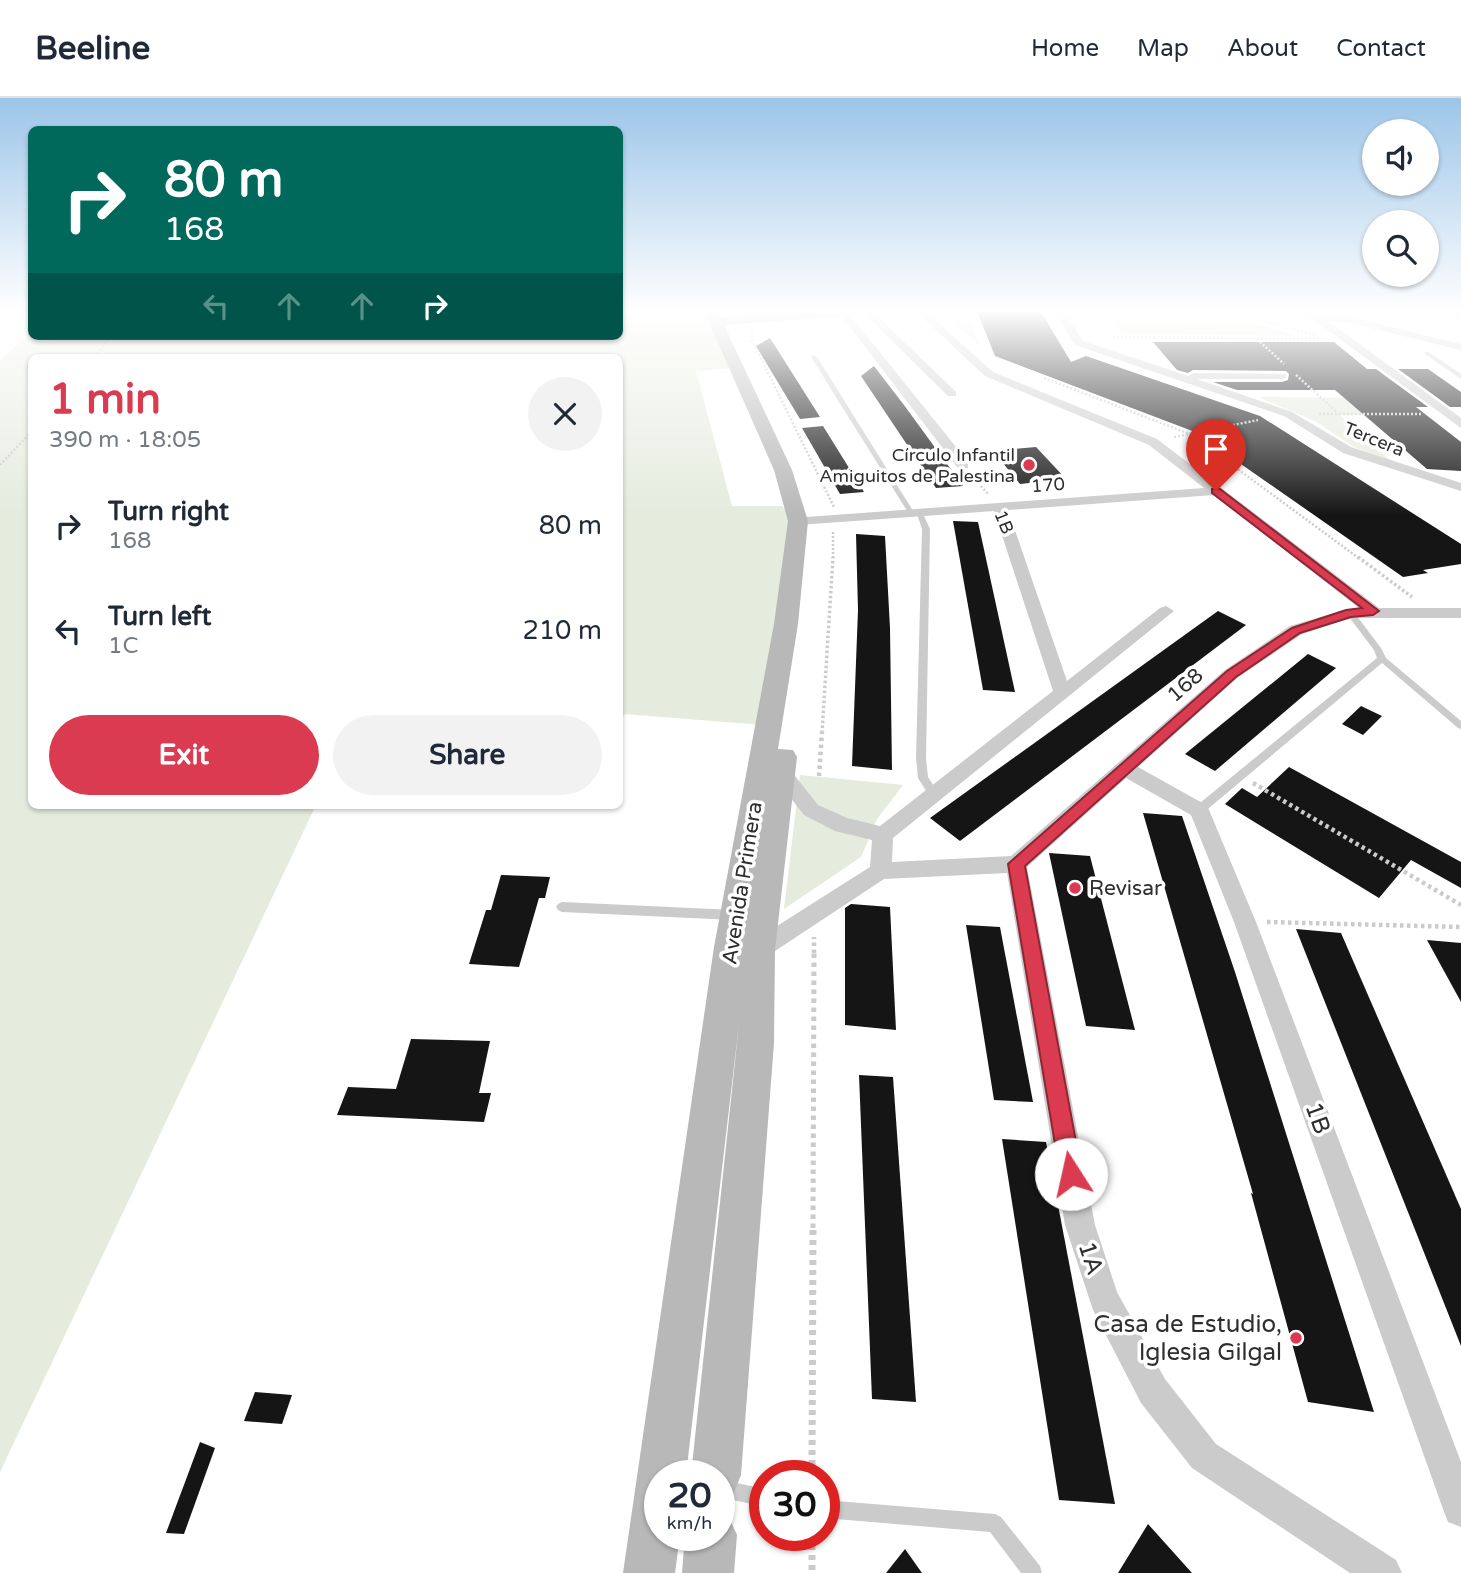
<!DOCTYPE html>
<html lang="en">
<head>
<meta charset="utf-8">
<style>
	:root { --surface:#fff; --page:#f2f2f3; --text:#1f2937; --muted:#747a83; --line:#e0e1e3; --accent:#da3b50 }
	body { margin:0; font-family:"Varela Round",sans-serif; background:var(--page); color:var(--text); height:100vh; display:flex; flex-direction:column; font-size:26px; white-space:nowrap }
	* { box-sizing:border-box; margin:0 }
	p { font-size:23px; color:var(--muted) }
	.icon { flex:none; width:38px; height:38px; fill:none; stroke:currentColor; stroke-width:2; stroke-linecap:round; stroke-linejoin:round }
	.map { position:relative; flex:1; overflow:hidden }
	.side { position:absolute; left:28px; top:256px; width:595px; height:455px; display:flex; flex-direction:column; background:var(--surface); border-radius:10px; box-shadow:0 2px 5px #0004 }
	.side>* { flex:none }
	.guide { position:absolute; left:28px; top:28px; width:595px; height:214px; border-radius:10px; box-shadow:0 2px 5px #0004; background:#00695c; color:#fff; overflow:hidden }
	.tools { position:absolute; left:1362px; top:21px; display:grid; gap:14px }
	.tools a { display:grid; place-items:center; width:77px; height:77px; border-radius:50%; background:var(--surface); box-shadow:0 2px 5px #0004; font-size:35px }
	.speed { position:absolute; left:644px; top:1362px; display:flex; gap:14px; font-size:35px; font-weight:700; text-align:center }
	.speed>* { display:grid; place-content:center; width:91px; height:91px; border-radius:50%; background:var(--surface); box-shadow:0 2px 5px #0004; line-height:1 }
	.speed small { font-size:18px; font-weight:400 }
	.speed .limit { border:10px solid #d22; background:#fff; color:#111 }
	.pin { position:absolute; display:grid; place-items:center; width:60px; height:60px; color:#fff; margin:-72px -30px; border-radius:50% 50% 50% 0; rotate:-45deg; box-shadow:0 0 7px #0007 }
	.pin .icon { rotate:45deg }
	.me { position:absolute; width:77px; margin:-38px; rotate:350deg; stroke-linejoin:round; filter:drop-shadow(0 0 5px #0008) }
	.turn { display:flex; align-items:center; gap:24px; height:147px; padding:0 21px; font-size:32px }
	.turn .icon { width:91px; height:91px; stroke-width:2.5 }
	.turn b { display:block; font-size:49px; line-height:60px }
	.lanes { display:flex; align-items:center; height:66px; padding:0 21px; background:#0003; justify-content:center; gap:35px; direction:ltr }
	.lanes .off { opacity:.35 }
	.round { display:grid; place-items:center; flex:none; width:74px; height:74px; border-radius:37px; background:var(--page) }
	.head { display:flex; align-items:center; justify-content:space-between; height:119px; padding:0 21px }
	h1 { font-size:42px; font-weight:800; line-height:52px; color:var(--accent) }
	.button { display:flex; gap:14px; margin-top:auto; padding:14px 21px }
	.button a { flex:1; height:80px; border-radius:42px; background:var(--accent); color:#fff; font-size:28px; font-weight:800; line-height:80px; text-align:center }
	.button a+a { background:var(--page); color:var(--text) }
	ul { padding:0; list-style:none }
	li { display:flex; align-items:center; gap:21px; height:105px; padding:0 21px }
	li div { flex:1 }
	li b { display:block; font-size:26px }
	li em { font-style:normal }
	header { display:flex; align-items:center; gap:42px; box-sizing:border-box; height:98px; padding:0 35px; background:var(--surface); border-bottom:2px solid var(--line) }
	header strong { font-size:33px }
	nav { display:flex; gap:38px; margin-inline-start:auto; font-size:24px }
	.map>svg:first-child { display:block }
</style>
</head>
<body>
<header>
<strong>Beeline</strong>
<nav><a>Home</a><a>Map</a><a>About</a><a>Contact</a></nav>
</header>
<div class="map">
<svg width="1461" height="1475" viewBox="0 0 1461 1475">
	<rect width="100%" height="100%" fill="#fff"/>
	<g fill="#e5ebdd">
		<polygon points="620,211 706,211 709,214 741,269 696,273 732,408 782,408 797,426 763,627 625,616 620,621 620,259 32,259 32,707 316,707 0,1374 0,262 31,235 32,238 620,238"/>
		<polygon points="967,211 980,248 939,212"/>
		<polygon points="1127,211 1205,211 1299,238 1122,235 1106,214"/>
		<polygon points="1397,211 1461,211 1461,225"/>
		<polygon points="1258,299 1372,300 1392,316 1340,317 1391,363 1354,349 1317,324"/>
		<polygon points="800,677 903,687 877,721 861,759 784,811"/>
	</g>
	<g fill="#151515">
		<polygon points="976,211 1040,212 1071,264 1086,258 1260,318 1461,446 1461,466 1423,472 1428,475 1403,479 1195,334 995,258"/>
		<polygon points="770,240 820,319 800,321 756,248"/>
		<polygon points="1153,244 1334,244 1367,271 1376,271 1428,309 1416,309 1461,344 1461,373 1427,371 1335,292 1237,292 1213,284 1282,284 1288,282 1289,276 1286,273 1193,272 1188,275 1177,272"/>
		<polygon points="874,268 904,307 963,388 936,390 861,278"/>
		<polygon points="1398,271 1428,271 1461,294 1461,309 1450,309"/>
		<polygon points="823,328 864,394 840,396 802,330"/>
		<polygon points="1036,349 1066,381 1020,386 993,353"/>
		<polygon points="953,423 978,424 1015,594 983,592"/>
		<polygon points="856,436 885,438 890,530 892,672 852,668 858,512"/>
		<polygon points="1218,513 1246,527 960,743 930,720"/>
		<polygon points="1308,556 1336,570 1215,673 1185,656"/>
		<polygon points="1361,608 1382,618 1363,637 1342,626"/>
		<polygon points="1289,669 1461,764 1461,790 1411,762 1379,800 1225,706 1242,690 1257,699"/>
		<polygon points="1143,715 1182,718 1235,874 1374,1314 1308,1304 1251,1095 1253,1096"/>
		<polygon points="1049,755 1090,758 1135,932 1086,928"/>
		<polygon points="501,777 550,779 545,800 539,800 519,869 469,866 486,812 491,812"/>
		<polygon points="851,806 890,809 896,932 845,927 845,810"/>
		<polygon points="966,827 1000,829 1033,1004 994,1002"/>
		<polygon points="1296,831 1341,835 1461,1111 1461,1248"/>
		<polygon points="1427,842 1461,845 1461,904"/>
		<polygon points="411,941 490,943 479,995 491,995 484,1024 337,1017 348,989 396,991"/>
		<polygon points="859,977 893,979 916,1304 872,1301"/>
		<polygon points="1002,1041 1046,1044 1115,1406 1059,1402"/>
		<polygon points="255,1294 292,1297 282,1326 244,1323"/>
		<polygon points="200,1344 215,1350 184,1436 166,1435"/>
		<polygon points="1148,1426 1192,1475 1118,1475"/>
		<polygon points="905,1451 922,1475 886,1475"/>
	</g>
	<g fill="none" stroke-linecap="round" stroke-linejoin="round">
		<g stroke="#cbcbcb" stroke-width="2.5" stroke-dasharray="2 2" stroke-linecap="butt">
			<polyline points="1220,211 1314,237"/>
			<polyline points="942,213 971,211"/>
			<polyline points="752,234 751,240 834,409"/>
			<polyline points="1113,239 1321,241"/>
			<polyline points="1257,241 1284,266"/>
			<polyline points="95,259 111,238"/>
			<polyline points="1296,277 1338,315"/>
			<polyline points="1044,280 1190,336 1360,461"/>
			<polyline points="1319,316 1422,316"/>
			<polyline points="1174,339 1258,322"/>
			<polyline points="0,367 32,333"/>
			<polyline points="973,379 988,396"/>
			<polyline points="833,434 833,461"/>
		</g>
		<g stroke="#cbcbcb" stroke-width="3.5" stroke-dasharray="2.5 2.5" stroke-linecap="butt">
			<polyline points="1358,459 1412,499"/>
			<polyline points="822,635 833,459"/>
		</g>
		<g stroke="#cbcbcb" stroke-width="4.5" stroke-dasharray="3.5 3.5" stroke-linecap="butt">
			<polyline points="819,678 822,634"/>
			<polyline points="1253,685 1461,807"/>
			<polyline points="1267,824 1461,829"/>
			<polyline points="814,855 814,839"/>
		</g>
		<polyline stroke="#cbcbcb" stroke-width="5" stroke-dasharray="4.5 4.5" stroke-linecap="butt" points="813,1130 814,853"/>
		<g stroke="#cbcbcb" stroke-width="7" stroke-dasharray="5 5" stroke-linecap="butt">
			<polyline points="812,1377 813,1128"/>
			<polyline points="812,1437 812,1475"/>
		</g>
		<g fill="#cbcbcb" fill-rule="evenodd">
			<polygon points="1425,254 1429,254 1461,276 1461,281 1425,256"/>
			<polygon points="814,257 817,259 915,416 914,417 909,416 811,259"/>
			<polygon points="920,414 923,416 930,431 926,660 928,679 939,696 934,700 930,699 918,680 916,660 922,431 917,416"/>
			<polygon points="1347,513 1353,513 1381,550 1386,560 1461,623 1461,631 1458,630 1382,565 1203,715 1195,715 1194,712 1195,709 1377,560 1374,552 1346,515"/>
			<polygon points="562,804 734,812 738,814 740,817 738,820 734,822 562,814 558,812 556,809 558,806"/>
			<polygon points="722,1382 765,1391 765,1409 719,1399 719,1383"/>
			<polygon points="824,1402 995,1416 1001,1419 1040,1468 1042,1475 1021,1475 990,1434 824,1420"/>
		</g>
		<g fill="#cbcbcb" fill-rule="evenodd">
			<polygon points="864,211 870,211 956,294 956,298 948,298 864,215"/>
			<path d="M913 211H923L993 274 1157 341 1379 510H1461V520H1351L1302 536 1237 580 1138 669 1206 707 1209 712 1256 824 1461 1364V1429L1448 1424 1443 1411 1234 824 1191 717 1126 680 1027 769 1095 1127 1117 1194 1165 1281 1216 1346 1396 1462 1402 1475H1350L1192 1370 1141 1305 1093 1212 1065 1127 1007 775 884 781 766 859 758 862 750 859 746 852 750 845 870 769 872 742 835 733 804 717 774 679 771 674 774 669H788L818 707 847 720 880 728 1053 593 994 413 798 427 791 423 793 420 1204 390 1149 347 985 278ZM1214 397 1359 510 1344 512 1290 528 1225 572 1011 758 892 764 893 740 1174 513 1166 508 1160 510 1067 583 1008 412Z"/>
			<polygon points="1052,211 1062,211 1083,243 1188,278 1193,275 1286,276 1286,280 1282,281 1197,281 1292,314 1351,349 1461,385 1461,393 1343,355 1284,318 1075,247"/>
			<polygon points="1276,211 1346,218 1461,246 1461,252 1346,224 1328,223 1461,320 1461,330 1314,222"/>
			<polygon points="840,212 846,212 968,364 968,370 958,370 840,216"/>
		</g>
		<g fill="#b8b8b8" fill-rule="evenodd">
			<polygon points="703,211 717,211 720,219 832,211 896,211 889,215 724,227 792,372 808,423 798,526 778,651 793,652 797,659 775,852 774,945 741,1377 734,1395 719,1400 719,1377 691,1377 739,926 686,1377 660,1377 660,1437 680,1437 675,1475 623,1475 714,849 774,526 788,423 774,372"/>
			<polygon points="719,1415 729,1419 737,1437 734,1475 682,1475 685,1437 719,1437"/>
		</g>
	</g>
	<linearGradient id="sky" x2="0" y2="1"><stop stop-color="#9cc5e8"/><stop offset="0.51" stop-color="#fff"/><stop offset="1" stop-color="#fff" stop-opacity="0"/></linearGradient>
	<rect width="1461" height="417" fill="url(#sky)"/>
	<polygon fill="#da3b50" stroke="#8e2634" stroke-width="2" points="1212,391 1220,391 1379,513 1373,517 1351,519 1300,535 1236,579 1025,768 1082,1076 1079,1084 1071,1087 1063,1084 1060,1076 1008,766 1227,573 1292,530 1346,512 1362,510 1212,395"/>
	<g fill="#da3b50" stroke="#fff" stroke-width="2.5">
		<circle cx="1029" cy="367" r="7"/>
		<circle cx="1075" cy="790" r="7"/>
		<circle cx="1296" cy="1240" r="7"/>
	</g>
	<g text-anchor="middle" stroke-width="7" stroke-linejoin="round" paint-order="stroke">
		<g font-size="18" fill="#2e2e2e" stroke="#fff">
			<text transform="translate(1374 341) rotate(22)" y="6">Tercera</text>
			<text transform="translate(1048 387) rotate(-4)" y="6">170</text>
			<text transform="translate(1004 424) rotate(68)" y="6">1B</text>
		</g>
		<g font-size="18" fill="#2e2e2e" stroke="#fff" text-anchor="end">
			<text x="1015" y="363">Círculo Infantil<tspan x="1015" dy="21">Amiguitos de Palestina</tspan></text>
		</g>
		<g font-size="21" fill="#2e2e2e" stroke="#fff">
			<text transform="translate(1185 587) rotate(-41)" y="7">168</text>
			<text transform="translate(742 785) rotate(-81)" y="7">Avenida Primera</text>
		</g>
		<g font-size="21" fill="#2e2e2e" stroke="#fff" text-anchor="start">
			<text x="1089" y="797">Revisar</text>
		</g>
		<g font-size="24" fill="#2e2e2e" stroke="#fff">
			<text transform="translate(1318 1020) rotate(70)" y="8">1B</text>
			<text transform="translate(1091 1160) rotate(72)" y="8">1A</text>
		</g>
		<g font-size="24" fill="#2e2e2e" stroke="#fff" text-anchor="end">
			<text x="1282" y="1234">Casa de Estudio,<tspan x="1282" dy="28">Iglesia Gilgal</tspan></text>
		</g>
	</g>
</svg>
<div class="tools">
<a><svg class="icon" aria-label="sound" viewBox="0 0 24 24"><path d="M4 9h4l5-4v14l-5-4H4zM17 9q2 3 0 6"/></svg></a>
<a><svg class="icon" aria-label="search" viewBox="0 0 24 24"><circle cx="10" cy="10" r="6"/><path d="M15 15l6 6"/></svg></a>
</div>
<div class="speed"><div>20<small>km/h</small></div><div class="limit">30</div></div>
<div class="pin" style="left:1216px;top:393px;background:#d93025"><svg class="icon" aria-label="arrive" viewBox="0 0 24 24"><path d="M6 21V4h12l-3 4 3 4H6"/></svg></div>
<svg class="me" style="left:1071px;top:1076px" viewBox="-20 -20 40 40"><circle r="19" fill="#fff"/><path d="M0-13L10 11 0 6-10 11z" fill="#da3b50"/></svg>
<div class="guide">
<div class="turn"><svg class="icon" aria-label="right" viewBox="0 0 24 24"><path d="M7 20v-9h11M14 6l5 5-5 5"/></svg><div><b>80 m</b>168</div></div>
<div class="lanes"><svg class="icon off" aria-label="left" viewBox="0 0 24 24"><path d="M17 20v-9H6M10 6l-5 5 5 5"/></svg><svg class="icon off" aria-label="ahead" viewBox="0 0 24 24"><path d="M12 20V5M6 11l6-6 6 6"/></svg><svg class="icon off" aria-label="ahead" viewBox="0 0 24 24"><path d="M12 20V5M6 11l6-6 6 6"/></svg><svg class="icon" aria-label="right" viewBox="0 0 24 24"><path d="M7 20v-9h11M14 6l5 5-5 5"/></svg></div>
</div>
<section class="side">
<div class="head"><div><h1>1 min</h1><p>390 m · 18:05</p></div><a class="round"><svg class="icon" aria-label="close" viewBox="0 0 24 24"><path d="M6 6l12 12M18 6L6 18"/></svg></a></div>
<ul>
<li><svg class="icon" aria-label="right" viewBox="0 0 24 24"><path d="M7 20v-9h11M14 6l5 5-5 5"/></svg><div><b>Turn right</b><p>168</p></div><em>80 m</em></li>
<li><svg class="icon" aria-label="left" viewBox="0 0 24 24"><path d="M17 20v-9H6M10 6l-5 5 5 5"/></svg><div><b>Turn left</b><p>1C</p></div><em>210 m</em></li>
</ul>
<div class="button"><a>Exit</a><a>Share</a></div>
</section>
</div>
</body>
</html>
